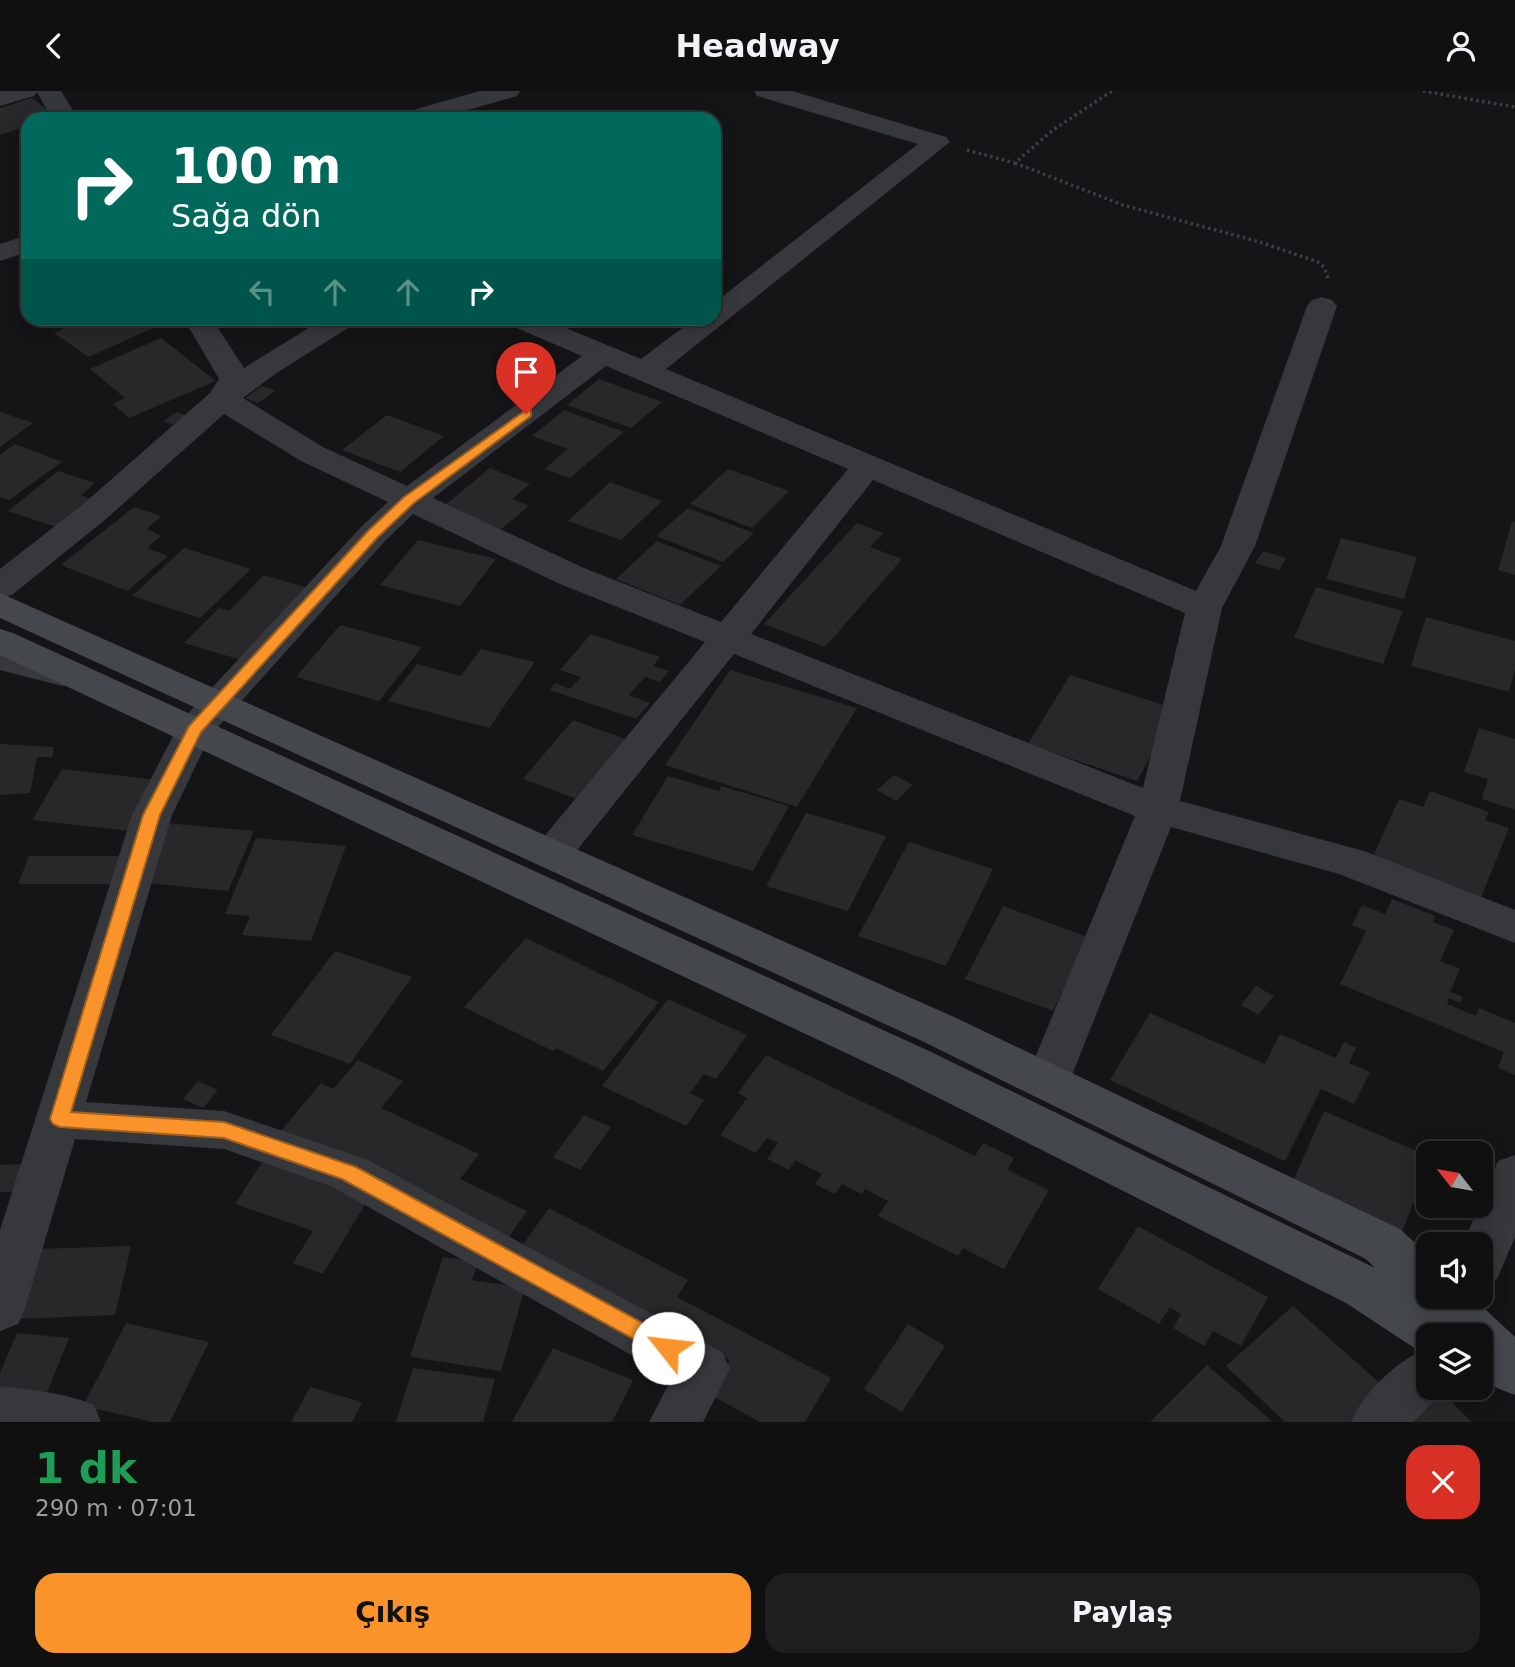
<!DOCTYPE html>
<html lang="tr">
<head>
<meta charset="utf-8">
<style>
	:root { --surface:#101011; --page:#1e1e1f; --text:#f1f3f6; --muted:#9c9d9f; --line:#303031; --accent:#fa942a }
	body { margin:0; font-family:"DejaVu Sans",sans-serif; background:var(--page); color:var(--text); height:100vh; display:flex; flex-direction:column; font-size:26px; white-space:nowrap }
	* { box-sizing:border-box; margin:0 }
	p { font-size:23px; color:var(--muted) }
	.icon { flex:none; width:38px; height:38px; fill:none; stroke:currentColor; stroke-width:2; stroke-linecap:round; stroke-linejoin:round }
	.map { position:relative; height:1331px; overflow:hidden }
	.details { display:flex; flex-direction:column; background:var(--surface); flex:1 }
	.details>* { flex:none }
	.top-card { position:absolute; left:21px; top:21px; width:700px; height:214px; border-radius:21px; box-shadow:0 4px 18px #0003,0 0 0 2px var(--line); background:#00695c; color:#fff; overflow:hidden }
	.needle { width:46px; rotate:301deg }
	.controls { position:absolute; left:1416px; top:1050px; display:grid; gap:14px }
	.controls a { display:grid; place-items:center; width:77px; height:77px; border-radius:14px; background:var(--surface); box-shadow:0 4px 18px #0003,0 0 0 2px var(--line); font-size:35px }
	.pin { position:absolute; display:grid; place-items:center; width:60px; height:60px; color:#fff; margin:-72px -30px; border-radius:50% 50% 50% 0; rotate:-45deg; box-shadow:0 0 7px #0007 }
	.pin .icon { rotate:45deg }
	.me { position:absolute; width:77px; margin:-38px; rotate:299deg; stroke-linejoin:round; filter:drop-shadow(0 0 5px #0008) }
	.turn { display:flex; align-items:center; gap:24px; height:147px; padding:0 35px; font-size:32px }
	.turn .icon { width:91px; height:91px; stroke-width:2.5 }
	.turn b { display:block; font-size:49px; line-height:60px }
	.lanes { display:flex; align-items:center; height:66px; padding:0 35px; background:#0003; justify-content:center; gap:35px; direction:ltr }
	.lanes .off { opacity:.35 }
	.round { display:grid; place-items:center; flex:none; width:74px; height:74px; border-radius:21px; background:var(--page) }
	.headline { display:flex; align-items:center; justify-content:space-between; height:119px; padding:0 35px }
	h1 { font-size:42px; font-weight:700; line-height:52px; color:#1e9e55 }
	.action { display:flex; gap:14px; margin-top:auto; padding:14px 35px }
	.action a { flex:1; height:80px; border-radius:21px; background:var(--accent); color:#111; font-size:28px; font-weight:700; line-height:80px; text-align:center }
	.action a+a { background:var(--page); color:var(--text) }
	header { display:flex; justify-content:space-between; align-items:center; height:91px; padding:0 35px; background:var(--surface); font-size:32px; font-weight:700 }
	.map>svg:first-child { display:block }
</style>
</head>
<body>
<header><svg class="icon" aria-label="back" viewBox="0 0 24 24"><path d="M15 5l-7 7 7 7"/></svg>Headway<svg class="icon" aria-label="person" viewBox="0 0 24 24"><circle cx="12" cy="8" r="4"/><path d="M4 21q1-7 8-7t8 7"/></svg></header>
<div class="map">
<svg width="1515" height="1331" viewBox="0 0 1515 1331">
	<rect width="100%" height="100%" fill="#151517"/>
	<g fill="#28282b">
		<polygon points="32,7 57,26 28,28 28,35 0,44 0,17"/>
		<polygon points="54,228 124,228 129,230 155,228 164,232 89,266 54,242 66,236"/>
		<polygon points="161,247 216,290 129,327 113,313 125,307 90,278"/>
		<polygon points="599,288 662,311 631,337 567,314"/>
		<polygon points="262,295 275,300 258,312 245,307"/>
		<polygon points="564,319 624,341 570,387 544,378 568,358 532,345"/>
		<polygon points="0,321 33,332 0,356"/>
		<polygon points="177,321 189,326 176,335 163,330"/>
		<polygon points="387,324 444,345 400,381 342,359"/>
		<polygon points="15,353 62,371 9,409 0,406 0,364"/>
		<polygon points="490,377 530,393 512,408 529,415 501,438 444,415"/>
		<polygon points="728,378 789,400 752,437 690,413"/>
		<polygon points="58,380 95,392 81,404 97,410 62,438 8,420"/>
		<polygon points="610,391 662,410 621,449 568,430"/>
		<polygon points="134,416 161,425 147,438 161,445 147,457 168,465 127,500 61,474"/>
		<polygon points="688,417 754,442 723,471 656,445"/>
		<polygon points="1512,430 1515,431 1515,484 1498,479"/>
		<polygon points="857,432 883,442 870,456 902,468 825,556 764,533"/>
		<polygon points="1341,447 1417,466 1404,508 1326,488"/>
		<polygon points="418,449 496,468 460,515 380,494"/>
		<polygon points="657,450 721,475 680,514 616,488"/>
		<polygon points="184,457 251,478 200,527 132,505"/>
		<polygon points="1263,460 1286,467 1279,479 1255,472"/>
		<polygon points="264,484 315,499 248,571 184,552 219,517 229,520"/>
		<polygon points="1316,496 1403,520 1383,573 1294,547"/>
		<polygon points="1426,526 1515,550 1515,578 1509,601 1411,575"/>
		<polygon points="340,534 422,556 379,610 296,586"/>
		<polygon points="591,543 660,566 653,575 669,580 660,591 645,586 629,604 650,612 636,628 550,599 555,592 570,598 581,586 560,579"/>
		<polygon points="481,558 535,571 489,637 388,610 417,573 461,585"/>
		<polygon points="730,579 857,617 797,716 665,674"/>
		<polygon points="1070,584 1176,618 1137,690 1028,653"/>
		<polygon points="573,629 634,651 585,711 523,688"/>
		<polygon points="1479,637 1515,648 1515,719 1482,708 1488,688 1464,681"/>
		<polygon points="0,653 54,656 52,666 37,666 30,702 0,704"/>
		<polygon points="62,678 157,689 130,740 32,729"/>
		<polygon points="894,684 913,694 896,710 877,699"/>
		<polygon points="668,685 719,700 721,695 789,715 753,780 632,744"/>
		<polygon points="1430,700 1489,721 1485,729 1509,737 1478,814 1369,774 1399,708 1423,716"/>
		<polygon points="806,722 886,745 848,820 766,795"/>
		<polygon points="166,732 254,740 228,800 138,791"/>
		<polygon points="256,747 346,755 311,850 242,844 250,825 225,823"/>
		<polygon points="909,751 993,778 946,875 858,845"/>
		<polygon points="29,765 124,765 115,793 18,793"/>
		<polygon points="1392,808 1435,825 1433,831 1454,839 1440,870 1460,878 1450,901 1463,906 1460,912 1449,907 1447,913 1476,925 1479,917 1515,932 1515,984 1498,977 1504,961 1340,893 1366,840 1352,834 1362,814 1385,823"/>
		<polygon points="1003,815 1088,846 1053,920 965,888"/>
		<polygon points="526,847 659,911 603,980 556,957 553,960 464,916"/>
		<polygon points="335,860 412,886 350,973 271,944"/>
		<polygon points="1256,895 1274,905 1258,924 1241,914"/>
		<polygon points="668,908 747,944 716,988 704,983 690,1002 704,1009 686,1035 602,995"/>
		<polygon points="1150,922 1265,973 1280,943 1336,967 1344,951 1356,957 1349,972 1370,981 1354,1013 1321,998 1285,1070 1110,989"/>
		<polygon points="766,964 975,1065 983,1052 1014,1067 1007,1079 1049,1099 1004,1178 963,1157 958,1165 878,1125 888,1110 865,1098 862,1103 842,1093 835,1103 815,1093 822,1083 795,1069 789,1079 767,1068 778,1052 767,1047 756,1062 720,1044 747,1007 738,1002"/>
		<polygon points="358,969 403,990 381,1017 479,1063 460,1088 527,1120 506,1150 281,1040 321,992 333,998"/>
		<polygon points="198,990 218,999 203,1017 183,1008"/>
		<polygon points="1324,1020 1428,1065 1428,1073 1400,1146 1290,1097"/>
		<polygon points="584,1024 611,1036 580,1079 553,1066"/>
		<polygon points="262,1071 369,1107 323,1183 293,1172 313,1140 235,1113"/>
		<polygon points="23,1073 15,1101 0,1101 0,1074"/>
		<polygon points="549,1117 688,1189 677,1206 831,1287 805,1331 760,1331 709,1303 730,1269 519,1159"/>
		<polygon points="1138,1135 1268,1206 1241,1255 1213,1240 1204,1255 1173,1237 1181,1223 1170,1216 1159,1233 1098,1198"/>
		<polygon points="131,1155 115,1224 17,1228 36,1158"/>
		<polygon points="443,1166 478,1171 472,1189 525,1197 501,1280 410,1266"/>
		<polygon points="1293,1215 1393,1304 1364,1331 1285,1331 1226,1275"/>
		<polygon points="126,1232 209,1251 170,1331 153,1331 83,1315"/>
		<polygon points="908,1233 945,1255 902,1321 864,1298"/>
		<polygon points="17,1242 69,1247 44,1309 0,1305 0,1282"/>
		<polygon points="553,1257 633,1289 612,1331 512,1331"/>
		<polygon points="1207,1274 1273,1331 1150,1331"/>
		<polygon points="413,1277 495,1288 483,1331 396,1331"/>
		<polygon points="310,1296 362,1311 352,1331 291,1331"/>
		<polygon points="1440,1300 1472,1331 1403,1331"/>
	</g>
	<g fill="none" stroke-linecap="round" stroke-linejoin="round">
		<g stroke="#3c3f43" stroke-width="3.5" stroke-dasharray="2.5 3.5" stroke-linecap="butt">
			<polyline points="1423,0 1515,16"/>
			<polyline points="967,59 1015,72 1053,39 1112,0"/>
			<polyline points="1015,72 1123,114 1260,151 1318,171 1324,176 1328,187"/>
		</g>
		<g fill="#36383c" fill-rule="evenodd">
			<polygon points="0,0 61,0 78,28 52,28 37,1 34,5 0,15"/>
			<polygon points="480,0 520,0 517,5 436,28 395,28 399,23"/>
			<path d="M754 0H792L946 46 950 51 666 278 1196 500 1221 455 1307 215 1312 209 1322 206 1332 209 1337 215 1255 455 1222 517 1180 710 1364 760 1515 819V852L1339 783 1171 736 1064 1004 1048 1009 1032 1004 1025 991 1135 725 734 563 566 773 552 778 538 773 532 763 538 753 705 551 560 493 413 423 385 450 210 645 172 724 86 1011 224 1020 366 1068 722 1261 730 1278 703 1331H649L672 1287 333 1096 224 1058 75 1048 25 1217 18 1233 0 1240V1139L132 724 181 630 361 436 388 411 301 370 224 323 106 428 12 504 0 507V478L82 414 210 302 219 288 184 228H212L244 277 323 228H357L353 234 278 281 243 307 323 356 407 395 582 265 510 234 506 228H544L641 268 694 228H714V212L918 53 757 5ZM606 275 848 378 721 531 584 477 433 407ZM873 389 1185 522 1143 697 751 543Z"/>
			<polygon points="28,144 28,161 0,170 0,153"/>
			<polygon points="0,555 75,574 80,583 75,592 62,595 0,579"/>
			<polygon points="1515,1064 1515,1146 1497,1188 1480,1195 1480,1153 1463,1153 1498,1070"/>
			<path d="M1428 1257V1297H1447L1413 1331H1351C1364 1301 1397 1269 1428 1257Z"/>
			<path d="M0 1295C33 1299 62 1301 94 1314L101 1331H0Z"/>
		</g>
		<polygon fill="#44474c" fill-rule="evenodd" points="0,502 954,926 1400,1138 1428,1164 1428,1206 1472,1206 1515,1246 1515,1304 1497,1297 1480,1281 1480,1244 1428,1244 1428,1264 1419,1260 1346,1212 897,986 0,564 0,538 13,542 929,960 1375,1177 1366,1168 922,950 0,527"/>
	</g>
	<polygon fill="#fa942a" stroke="#a2601b" stroke-width="2" points="526,319 531,320 531,325 414,412 378,446 201,641 160,724 71,1021 224,1031 356,1076 676,1250 679,1257 676,1264 668,1267 342,1088 224,1047 60,1036 53,1033 50,1028 143,724 189,635 368,440 404,406"/>
</svg>
<div class="controls">
<a><svg class="needle" viewBox="-14 -14 28 28"><path d="M0-13l5 13h-10z" fill="#e53935"/><path d="M0 13l5-13h-10z" fill="#9c9d9f"/></svg></a>
<a><svg class="icon" aria-label="sound" viewBox="0 0 24 24"><path d="M4 9h4l5-4v14l-5-4H4zM17 9q2 3 0 6"/></svg></a>
<a><svg class="icon" aria-label="layers" viewBox="0 0 24 24"><path d="M12 4l9 5-9 5-9-5zM3 14l9 5 9-5"/></svg></a>
</div>
<div class="pin" style="left:526px;top:323px;background:#d93025"><svg class="icon" aria-label="arrive" viewBox="0 0 24 24"><path d="M6 21V4h12l-3 4 3 4H6"/></svg></div>
<svg class="me" style="left:668px;top:1257px" viewBox="-20 -20 40 40"><circle r="19" fill="#fff"/><path d="M0-13L10 11 0 6-10 11z" fill="#fa942a"/></svg>
<div class="top-card">
<div class="turn"><svg class="icon" aria-label="right" viewBox="0 0 24 24"><path d="M7 20v-9h11M14 6l5 5-5 5"/></svg><div><b>100 m</b>Sağa dön</div></div>
<div class="lanes"><svg class="icon off" aria-label="left" viewBox="0 0 24 24"><path d="M17 20v-9H6M10 6l-5 5 5 5"/></svg><svg class="icon off" aria-label="ahead" viewBox="0 0 24 24"><path d="M12 20V5M6 11l6-6 6 6"/></svg><svg class="icon off" aria-label="ahead" viewBox="0 0 24 24"><path d="M12 20V5M6 11l6-6 6 6"/></svg><svg class="icon" aria-label="right" viewBox="0 0 24 24"><path d="M7 20v-9h11M14 6l5 5-5 5"/></svg></div>
</div>
</div>
<section class="details">
<div class="headline"><div><h1>1 dk</h1><p>290 m · 07:01</p></div><a class="round" style="background:#d93025;color:#fff"><svg class="icon" aria-label="close" viewBox="0 0 24 24"><path d="M6 6l12 12M18 6L6 18"/></svg></a></div>
<div class="action"><a>Çıkış</a><a>Paylaş</a></div>
</section>
</body>
</html>
